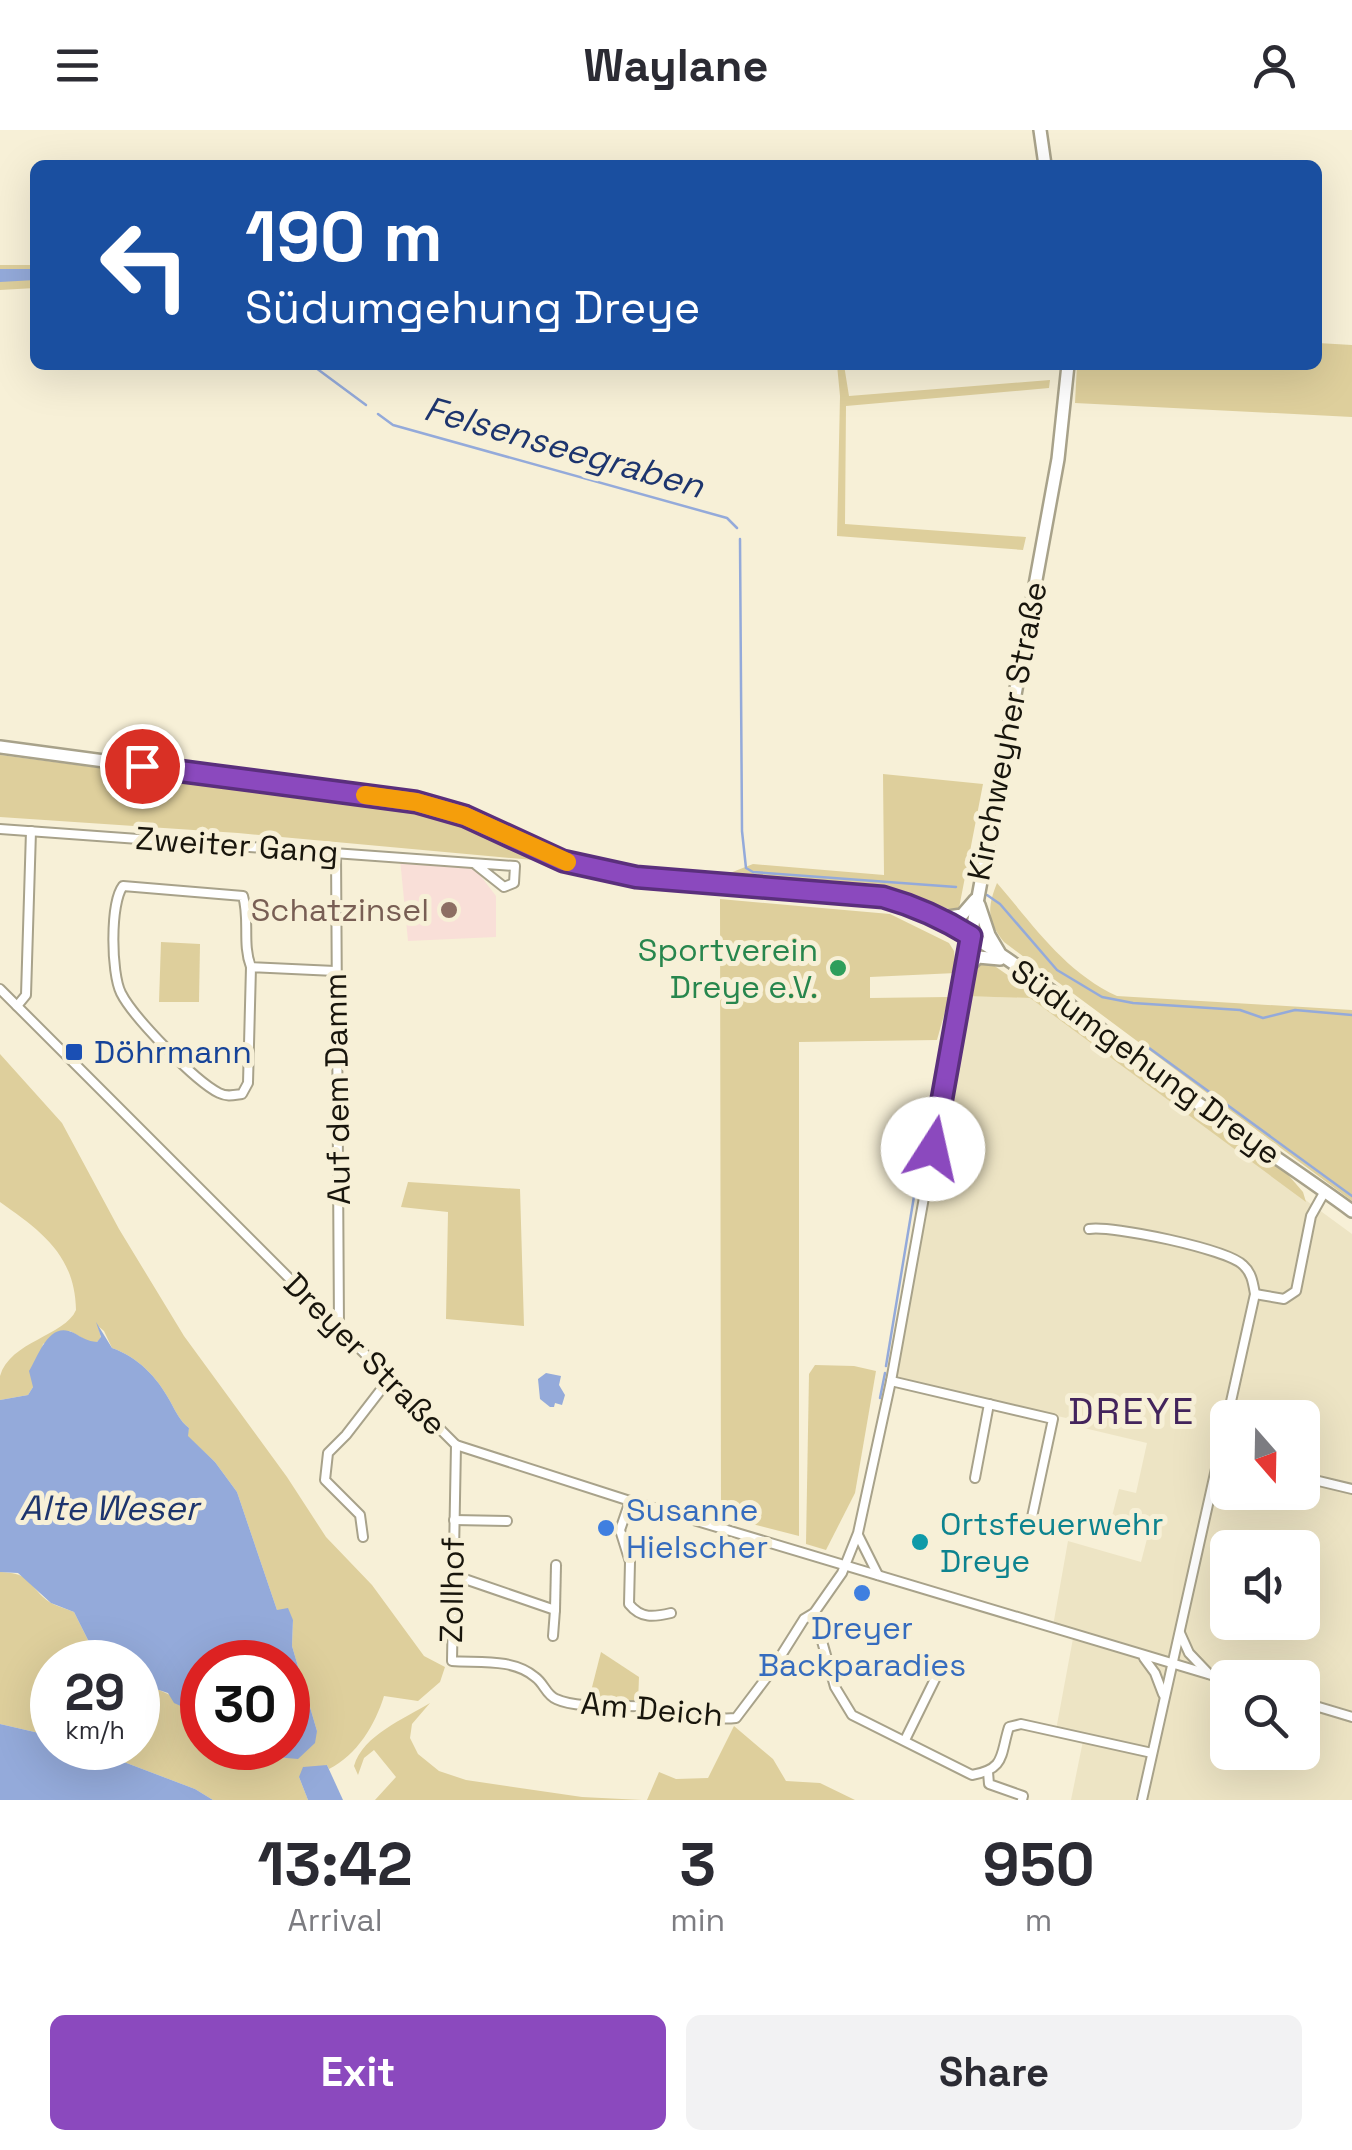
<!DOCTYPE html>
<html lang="en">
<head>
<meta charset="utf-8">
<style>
	:root { --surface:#fff; --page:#f2f2f3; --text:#2b2b33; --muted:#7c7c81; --accent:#8b49be }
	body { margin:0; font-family:"Space Grotesk",sans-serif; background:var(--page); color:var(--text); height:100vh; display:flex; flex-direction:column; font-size:38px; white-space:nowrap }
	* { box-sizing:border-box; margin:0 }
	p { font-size:32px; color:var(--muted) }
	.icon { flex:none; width:55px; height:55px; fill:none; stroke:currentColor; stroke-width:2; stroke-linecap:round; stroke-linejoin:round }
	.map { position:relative; height:1670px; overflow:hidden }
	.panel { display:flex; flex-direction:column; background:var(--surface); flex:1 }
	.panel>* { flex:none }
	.hud { position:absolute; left:30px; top:30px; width:1292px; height:210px; border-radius:15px; box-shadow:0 10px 40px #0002; background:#1a4fa0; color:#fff; overflow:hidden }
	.needle { width:65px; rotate:160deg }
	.buttons { position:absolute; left:1210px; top:1270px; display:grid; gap:20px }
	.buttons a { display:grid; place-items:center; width:110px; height:110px; border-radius:15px; background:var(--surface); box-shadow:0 10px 40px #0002; font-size:50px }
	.speed { position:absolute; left:30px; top:1510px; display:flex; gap:20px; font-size:50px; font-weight:700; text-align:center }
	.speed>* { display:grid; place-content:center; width:130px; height:130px; border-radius:50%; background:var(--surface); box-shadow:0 10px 40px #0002; line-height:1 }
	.speed small { font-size:25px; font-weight:400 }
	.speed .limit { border:15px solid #d22; background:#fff; color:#111 }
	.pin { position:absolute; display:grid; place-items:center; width:85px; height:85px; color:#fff; margin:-42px; border:5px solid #fff; border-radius:50%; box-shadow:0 2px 10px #0007 }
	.me { position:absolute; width:110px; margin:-55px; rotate:10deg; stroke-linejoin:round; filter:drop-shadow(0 0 8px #0008) }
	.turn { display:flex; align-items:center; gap:35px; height:210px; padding:0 50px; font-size:45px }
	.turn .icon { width:130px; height:130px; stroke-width:2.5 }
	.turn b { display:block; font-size:70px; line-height:85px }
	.eta { display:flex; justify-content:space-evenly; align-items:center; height:170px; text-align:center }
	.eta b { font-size:60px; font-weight:700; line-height:70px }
	.primary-button { display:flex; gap:20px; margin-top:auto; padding:20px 50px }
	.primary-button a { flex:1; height:115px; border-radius:15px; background:var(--accent); color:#fff; font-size:40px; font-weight:700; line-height:115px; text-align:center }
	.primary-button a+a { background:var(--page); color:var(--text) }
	header { display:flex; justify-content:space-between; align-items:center; height:130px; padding:0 50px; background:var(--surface); font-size:45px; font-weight:700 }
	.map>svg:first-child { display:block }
</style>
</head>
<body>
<header><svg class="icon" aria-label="menu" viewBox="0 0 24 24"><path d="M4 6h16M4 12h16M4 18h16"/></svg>Waylane<svg class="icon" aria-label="person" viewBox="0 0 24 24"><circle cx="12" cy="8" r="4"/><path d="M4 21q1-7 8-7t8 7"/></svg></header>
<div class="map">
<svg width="1352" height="1670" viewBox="0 0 1352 1670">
	<rect width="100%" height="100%" fill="#f7f0d7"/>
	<path fill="#ede4c4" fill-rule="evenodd" d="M963 866 1030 868 1352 1104V1670H1071L1084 1606 1056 1600 1074 1503 1053 1496 1068 1411 1141 1432 1148 1405 1110 1394 1119 1359 1136 1363 1147 1313 1084 1298V1292L893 1249ZM1228 1288H1302V1362H1228ZM1228 1418H1302V1492H1228ZM1228 1548H1302V1622H1228Z"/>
	<polygon fill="#f9dfd8" points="400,729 473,736 496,766 496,807 408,811"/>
	<g fill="#decf9c">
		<polygon points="0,135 35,135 35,158 0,160"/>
		<polygon points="1318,213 1352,215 1352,287 1075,273 1077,235 1318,235"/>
		<polygon points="837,235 844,235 849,266 1050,250 1049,258 846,276 845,394 1026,407 1023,420 837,406 840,266"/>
		<polygon points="0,625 400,677 455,692 544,731 238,703 0,687"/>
		<polygon points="883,644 983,654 959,778 956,781 895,763 867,759 696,743 695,740 730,743 753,734 884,745"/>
		<path d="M997 753C1034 796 1065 842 1117 866L1352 880V1071L1004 812C987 791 987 778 997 753Z"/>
		<polygon points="720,769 890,784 949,813 954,821 956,843 870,847 870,868 949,867 937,910 799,912 799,1406 721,1386"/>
		<polygon points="161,812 200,814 199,872 159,872"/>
		<path d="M986 830 1277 1032 1303 1062 1306 1072 1030 868 963 866C967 851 969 834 986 830Z"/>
		<path d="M0 924 62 993 119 1099 184 1206 287 1347 326 1407 372 1455 424 1526 445 1537 440 1552 418 1571 384 1566C375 1595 357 1625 329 1639L327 1635 299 1647 308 1670H213L195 1659 87 1618H138V1553H144L198 1578 202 1575V1618H262L285 1628 301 1623 317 1601 292 1516 293 1490 277 1480 237 1362 215 1332 187 1306 189 1298C180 1291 176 1282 170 1271 157 1247 138 1227 112 1218L104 1201 98 1196 101 1208 97 1212H89L70 1201 43 1214 33 1257 28 1265 0 1270C0 1263 0 1253 0 1246 10 1211 65 1206 76 1180 75 1125 41 1101 0 1072Z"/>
		<polygon points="408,1052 520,1059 524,1196 446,1189 448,1082 401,1077"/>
		<polygon points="815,1235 854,1236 876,1241 855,1363 826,1420 806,1414 809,1244"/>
		<path d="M0 1442C27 1443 26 1450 43 1467 51 1475 64 1478 74 1482L99 1532H52V1606L0 1594Z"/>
		<polygon points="601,1522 639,1547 638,1572 589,1569"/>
		<path d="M430 1573 412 1594 410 1608 418 1624 439 1641 466 1650 582 1667 642 1670H375L396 1647 374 1620 364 1628 358 1645 354 1636C363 1605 404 1589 430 1573Z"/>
		<polygon points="734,1596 773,1629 786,1651 820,1653 855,1670 647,1670 659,1642 676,1649 708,1648"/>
	</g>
	<g fill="#94aada">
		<polygon points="0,139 35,139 35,150 0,152"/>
		<path d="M96 1192 112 1218C138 1227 157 1247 170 1271 176 1282 180 1291 189 1298L188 1306 215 1332 237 1362 277 1480 288 1478 293 1490 292 1516 317 1601 315 1613 298 1629 275 1627 262 1618H288V1532H202V1575L192 1581 174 1573 168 1563 138 1553V1532H99L74 1482 51 1473 18 1443 0 1442V1270L28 1265 33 1257 29 1241C39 1225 49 1190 74 1203 83 1208 87 1211 97 1212L101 1207Z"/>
		<polygon points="546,1243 561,1246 559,1255 565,1265 562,1275 555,1273 554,1277 550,1277 540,1269 538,1249"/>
		<polygon points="0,1594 52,1606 52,1618 87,1618 195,1659 213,1670 0,1670"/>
		<polygon points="327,1635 343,1670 308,1670 299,1647 303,1637"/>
	</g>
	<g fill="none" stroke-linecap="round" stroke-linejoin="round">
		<g stroke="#94aada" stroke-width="2.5">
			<polyline points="312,235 366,275"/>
			<polyline points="378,284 393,295 727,388 737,398"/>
			<polyline points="740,409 742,701 746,738 753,742 956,757"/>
			<polyline points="987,765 1000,774 1057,840 1102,867 1133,873 1240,880 1263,888 1295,880 1352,885"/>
			<polyline points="1145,915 1352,1066"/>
			<polyline points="886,1236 922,1018 951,879"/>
			<polyline points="880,1268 885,1243"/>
		</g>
		<g stroke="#a8a28a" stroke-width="12">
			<g id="street">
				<polyline points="0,699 515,736 514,753 504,757 475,734"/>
				<polyline points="336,721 339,1197"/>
				<path d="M251 837C242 814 250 789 243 766L123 756C110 773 111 843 121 863 133 887 195 951 219 963 227 967 234 965 242 964L248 953 251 837 335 841"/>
				<polyline points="0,859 456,1315 630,1371 1228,1550"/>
				<polyline points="17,876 26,865 31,701"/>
				<path d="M1089 1099C1112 1095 1227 1119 1243 1135 1252 1143 1253 1153 1255 1164L1142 1670"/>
				<polyline points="1255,1164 1284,1169 1296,1161 1311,1086 1325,1061"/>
				<polyline points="891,1251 1053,1289 1029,1401"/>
				<path d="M456 1315 452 1531C478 1533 513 1528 535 1547 544 1553 546 1565 556 1569 580 1580 624 1574 651 1577 680 1580 707 1591 736 1588L770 1543 804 1489 814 1483 842 1443 858 1403 891 1251 971 806"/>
				<polyline points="1302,1347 1352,1359"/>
				<polyline points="975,1348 989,1274"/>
				<path d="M630 1371 620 1400 630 1432 629 1474C641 1489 654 1487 671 1483"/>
				<polyline points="454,1390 507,1391"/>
				<polyline points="858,1405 878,1445"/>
				<polyline points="363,1407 360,1385 325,1350 328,1323 346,1305 390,1248"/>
				<polyline points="453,1445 555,1480 553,1506"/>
				<polyline points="555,1480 556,1435"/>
				<path d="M814 1483 835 1557 852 1585 972 1645C1006 1639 1000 1625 1009 1597L1021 1594 1152 1623"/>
				<polyline points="1180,1503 1189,1523 1209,1544"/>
				<polyline points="1144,1528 1155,1543 1163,1564"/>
				<polyline points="1302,1572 1352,1587"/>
				<polyline points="905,1610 938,1543 954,1538"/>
				<polyline points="988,1642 989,1654 1023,1666 1022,1670"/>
			</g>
		</g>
		<g stroke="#a8a28a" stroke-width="16">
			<g id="secondary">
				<polyline points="1040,0 1045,35"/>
				<path d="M0 617 417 673 465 686 563 731 594 740 688 752 883 767C981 794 1077 883 1158 944 1221 992 1288 1034 1352 1081"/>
				<polyline points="979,775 989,805 999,822"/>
				<polyline points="941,788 962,785 975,770"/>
				<polyline points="971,806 1058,329 1068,235"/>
				<polyline points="965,840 978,827 1000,829"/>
			</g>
		</g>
		<use href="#street" stroke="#fff" stroke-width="8"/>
		<use href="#secondary" stroke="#fff" stroke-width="11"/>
	</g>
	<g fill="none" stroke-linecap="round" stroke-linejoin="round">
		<g stroke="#5a2f7c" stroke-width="25">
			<path id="route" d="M142 636 416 672 465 686 563 731 636 747 883 767C915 776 942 788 971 806L933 1019"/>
		</g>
		<use href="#route" stroke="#8b49be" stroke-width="18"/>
		<polyline stroke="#f59e0b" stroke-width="18" points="365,665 416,672 465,686 567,732"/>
	</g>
	<circle fill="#8d6e63" stroke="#f7f0d7" stroke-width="4" cx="449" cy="780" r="10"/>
	<circle fill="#2e9e5b" stroke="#f7f0d7" stroke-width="4" cx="838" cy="838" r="10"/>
	<rect fill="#1a4fb4" stroke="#f7f0d7" stroke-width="4" x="64" y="912" width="20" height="20" rx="5"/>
	<g fill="#3f7fe0" stroke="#f7f0d7" stroke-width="4">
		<circle cx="606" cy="1398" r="10"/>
		<circle cx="862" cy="1463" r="10"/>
	</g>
	<circle fill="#0f9aa8" stroke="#f7f0d7" stroke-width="4" cx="920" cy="1412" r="10"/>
	<g text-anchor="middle" stroke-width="10" stroke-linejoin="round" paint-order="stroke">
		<g font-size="32" fill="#18150c" stroke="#f7f0d7">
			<text transform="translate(1007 601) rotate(-79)" y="11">Kirchweyher Straße</text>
			<text transform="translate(237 715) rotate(4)" y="11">Zweiter Gang</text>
			<text transform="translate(1146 932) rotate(36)" y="11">Südumgehung Dreye</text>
			<text transform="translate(337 959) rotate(-91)" y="11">Auf dem Damm</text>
			<text transform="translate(365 1224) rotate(45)" y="11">Dreyer Straße</text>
			<text transform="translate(452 1460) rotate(-89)" y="11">Zollhof</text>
			<text transform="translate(652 1579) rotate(5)" y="11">Am Deich</text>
		</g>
		<g font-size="32" fill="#785e54" stroke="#f7f0d7" text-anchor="end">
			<text x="429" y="791">Schatzinsel</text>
		</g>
		<g font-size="32" fill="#27864d" stroke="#f7f0d7" text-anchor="end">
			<text x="818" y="831">Sportverein<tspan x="818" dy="37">Dreye e.V.</tspan></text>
		</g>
		<g font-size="32" fill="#164399" stroke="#f7f0d7" text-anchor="start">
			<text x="94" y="933">Döhrmann</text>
		</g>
		<g font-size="32" fill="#366cbe" stroke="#f7f0d7" text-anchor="start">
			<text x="626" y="1391">Susanne<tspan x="626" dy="37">Hielscher</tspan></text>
			<text x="862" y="1509" text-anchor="middle">Dreyer<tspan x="862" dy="37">Backparadies</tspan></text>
		</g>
		<g font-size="32" fill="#0d838f" stroke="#f7f0d7" text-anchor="start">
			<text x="940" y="1405">Ortsfeuerwehr<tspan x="940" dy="37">Dreye</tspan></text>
		</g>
		<g font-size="35" font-style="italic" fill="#1d356e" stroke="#f7f0d7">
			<text transform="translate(564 317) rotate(16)" y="12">Felsenseegraben</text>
			<text x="109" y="1390">Alte Weser</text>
		</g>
		<g font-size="38" letter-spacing="2.5" fill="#43245c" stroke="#f7f0d7">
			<text x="1132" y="1294">DREYE</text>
		</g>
	</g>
</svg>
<div class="buttons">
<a><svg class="needle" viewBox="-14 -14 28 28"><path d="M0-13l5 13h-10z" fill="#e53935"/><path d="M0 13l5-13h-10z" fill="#7c7c81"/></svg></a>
<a><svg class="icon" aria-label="sound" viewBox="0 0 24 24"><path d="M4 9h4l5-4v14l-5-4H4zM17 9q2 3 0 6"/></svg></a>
<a><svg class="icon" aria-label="search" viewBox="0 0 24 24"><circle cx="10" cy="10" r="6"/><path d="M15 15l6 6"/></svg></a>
</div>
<div class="speed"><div>29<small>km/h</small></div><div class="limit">30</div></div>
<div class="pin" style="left:142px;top:636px;background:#d93025"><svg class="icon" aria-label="arrive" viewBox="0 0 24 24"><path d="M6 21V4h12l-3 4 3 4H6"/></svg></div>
<svg class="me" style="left:933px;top:1019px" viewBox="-20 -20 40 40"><circle r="19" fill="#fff"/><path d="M0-13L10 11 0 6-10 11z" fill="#8b49be"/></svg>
<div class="hud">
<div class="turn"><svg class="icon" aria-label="left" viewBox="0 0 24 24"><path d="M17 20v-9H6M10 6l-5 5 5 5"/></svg><div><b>190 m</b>Südumgehung Dreye</div></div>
</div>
</div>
<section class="panel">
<div class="eta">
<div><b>13:42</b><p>Arrival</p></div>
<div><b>3</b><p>min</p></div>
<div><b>950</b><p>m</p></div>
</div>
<div class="primary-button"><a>Exit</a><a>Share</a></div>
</section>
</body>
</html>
